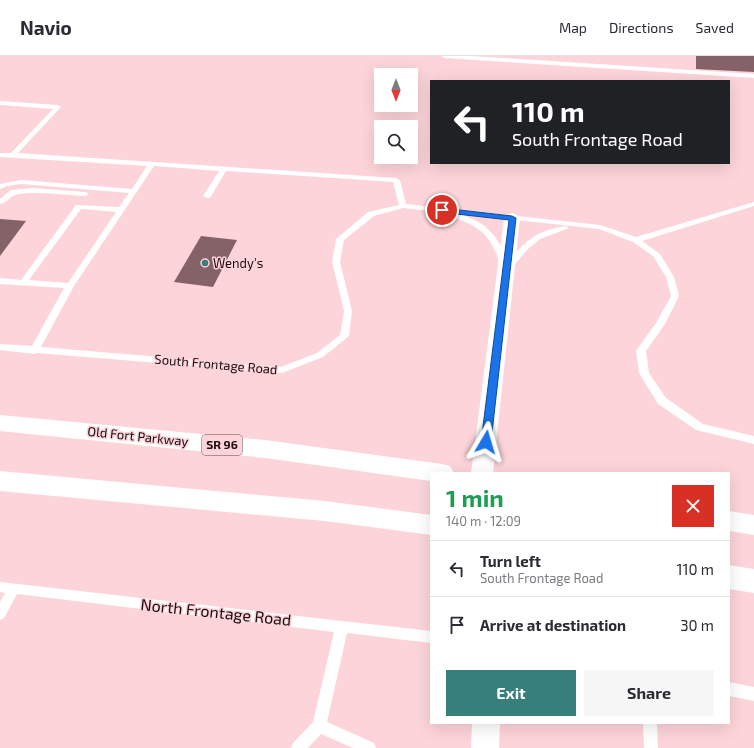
<!DOCTYPE html>
<html lang="en">
<head>
<meta charset="utf-8">
<style>
	:root { --surface:#fff; --page:#f7f7f7; --text:#2b2b33; --muted:#7c7c81; --line:#e1e1e2; --accent:#377f7a }
	body { margin:0; font-family:"Exo 2",sans-serif; background:var(--page); color:var(--text); height:100vh; display:flex; flex-direction:column; font-size:15px; white-space:nowrap }
	* { box-sizing:border-box; margin:0 }
	p { font-size:13px; color:var(--muted) }
	.icon { flex:none; width:22px; height:22px; fill:none; stroke:currentColor; stroke-width:2; stroke-linecap:round; stroke-linejoin:round }
	.map { position:relative; flex:1; overflow:hidden }
	.side { position:absolute; left:430px; top:416px; width:300px; height:252px; display:flex; flex-direction:column; background:var(--surface); border-radius:0px; box-shadow:0 4px 16px #0002 }
	.side>* { flex:none }
	.top-card { position:absolute; left:430px; top:24px; width:300px; height:84px; border-radius:0px; box-shadow:0 4px 16px #0002; background:#202124; color:#fff; overflow:hidden }
	.needle { width:26px; rotate:180deg }
	.controls { position:absolute; left:374px; top:12px; display:grid; gap:8px }
	.controls a { display:grid; place-items:center; width:44px; height:44px; border-radius:0px; background:var(--surface); box-shadow:0 4px 16px #0002; font-size:20px }
	.pin { position:absolute; display:grid; place-items:center; width:34px; height:34px; color:#fff; margin:-17px; border:2px solid #fff; border-radius:50%; box-shadow:0 1px 4px #0007 }
	.me { position:absolute; width:44px; margin:-22px; rotate:7deg; stroke-linejoin:round; filter:drop-shadow(0 0 3px #0008) }
	.turn { display:flex; align-items:center; gap:14px; height:84px; padding:0 16px; font-size:18px }
	.turn .icon { width:52px; height:52px; stroke-width:2.5 }
	.turn b { display:block; font-size:28px; line-height:34px }
	.round { display:grid; place-items:center; flex:none; width:42px; height:42px; border-radius:0px; background:var(--page) }
	.overview { display:flex; align-items:center; justify-content:space-between; height:68px; padding:0 16px }
	h1 { font-size:24px; font-weight:700; line-height:30px; color:#1e9e55 }
	.cta { display:flex; gap:8px; margin-top:auto; padding:8px 16px }
	.cta a { flex:1; height:46px; border-radius:0px; background:var(--accent); color:#fff; font-size:16px; font-weight:700; line-height:46px; text-align:center }
	.cta a+a { background:var(--page); color:var(--text) }
	ul { padding:0; list-style:none }
	li { display:flex; align-items:center; gap:12px; height:56px; padding:0 16px; border-top:1px solid var(--line) }
	li div { flex:1 }
	li b { display:block; font-size:15px }
	li em { font-style:normal }
	header { display:flex; align-items:center; gap:24px; box-sizing:border-box; height:56px; padding:0 20px; background:var(--surface); border-bottom:1px solid var(--line) }
	header strong { font-size:19px }
	nav { display:flex; gap:22px; margin-inline-start:auto; font-size:14px }
	.map>svg:first-child { display:block }
</style>
</head>
<body>
<header>
<strong>Navio</strong>
<nav><a>Map</a><a>Directions</a><a>Saved</a></nav>
</header>
<div class="map">
<svg width="754" height="692" viewBox="0 0 754 692">
	<rect width="100%" height="100%" fill="#fcd4d9"/>
	<g fill="#846267">
		<polygon points="696,0 754,0 754,16 696,13"/>
		<polygon points="0,163 26,165 0,200"/>
		<polygon points="201,180 237,184 213,231 174,226"/>
	</g>
	<g fill="none" stroke-linecap="round" stroke-linejoin="round">
		<g fill="#fff" fill-rule="evenodd">
			<polygon points="441,0 471,0 754,18 754,22 444,2"/>
			<path d="M0 45 58 49 61 51 18 97 396 122 400 124 406 148 600 169 636 181 754 146V150L642 185 660 198 674 221 679 240 665 268 646 295 649 317 666 342 703 368 754 380V388L696 374 658 348 639 317 636 295 656 267 671 240 666 221 653 200 633 186 599 173 403 152 374 160 344 184 340 206 352 255 349 280 323 301 282 317 37 297 34 298 0 294V288L32 290 64 232 0 228V222L21 224 76 149 119 151 129 137 21 128 7 130 0 133V128L21 124 132 133 147 110 0 101V97H11L53 53 0 49ZM154 110 219 115 203 140 207 142H210L226 115 393 126 399 149 368 156 336 183 332 206 344 255 340 279 317 297 281 311 41 291 74 230ZM81 153 116 156 68 227 29 224Z"/>
			<path d="M33 132 85 136 89 138 85 140C63 139 40 135 19 138 11 139 7 147 0 148V143L11 134Z"/>
			<path d="M458 159C463 158 466 160 470 162 491 170 500 186 508 206 526 184 536 175 565 170L569 172 540 183 528 193 509 215 506 216 502 213C492 185 487 174 458 163Z"/>
			<polygon points="0,526 431,575 431,587 347,577 327,666 374,687 376,692 353,692 321,678 308,692 291,692 293,687 313,666 334,576 17,538 4,562 0,564 0,546 5,537 0,536"/>
			<polygon points="729,626 754,631 754,645 729,640"/>
			<polygon points="643,667 657,667 658,692 644,692"/>
		</g>
		<g fill="#fff" fill-rule="evenodd">
			<polygon points="512,157 517,159 520,162 493,417 471,417 504,162 507,159"/>
			<polygon points="472,667 500,667 499,692 471,692"/>
		</g>
		<g fill="#fff" fill-rule="evenodd">
			<polygon points="0,359 265,384 442,408 450,410 454,417 431,417 431,425 265,402 0,375"/>
			<polygon points="0,415 325,445 431,459 431,479 325,465 0,435"/>
			<polygon points="729,455 754,459 754,479 729,475"/>
			<polygon points="729,509 754,513 754,537 729,533"/>
		</g>
	</g>
	<polygon fill="#1a73e8" stroke="#114b97" points="442,152 512,160 516,162 491,386 486,389 481,386 509,164 439,156 439,153"/>
	<circle fill="#377f7a" stroke="#fcd4d9" stroke-width="1.5" cx="205" cy="207" r="4"/>
	<g text-anchor="middle" stroke-width="3" stroke-linejoin="round" paint-order="stroke">
		<rect fill="#fcd4d9" stroke="#5e494c" stroke-width="1" x="202" y="379" width="40" height="20" rx="3"/>
		<g font-size="12" font-weight="bold" fill="#1a0d0f">
			<text x="222" y="393">SR 96</text>
		</g>
		<g font-size="13" fill="#1a0d0f" stroke="#fcd4d9" text-anchor="start">
			<text x="213" y="212">Wendy's</text>
		</g>
		<g font-size="13" fill="#1a0d0f" stroke="#fcd4d9">
			<text transform="translate(216 308) rotate(5)" y="5">South Frontage Road</text>
			<text transform="translate(138 380) rotate(6)" y="5">Old Fort Parkway</text>
		</g>
		<g font-size="16" fill="#1a0d0f" stroke="#fcd4d9">
			<text transform="translate(216 556) rotate(6)" y="6">North Frontage Road</text>
		</g>
	</g>
</svg>
<div class="controls">
<a><svg class="needle" viewBox="-14 -14 28 28"><path d="M0-13l5 13h-10z" fill="#e53935"/><path d="M0 13l5-13h-10z" fill="#7c7c81"/></svg></a>
<a><svg class="icon" aria-label="search" viewBox="0 0 24 24"><circle cx="10" cy="10" r="6"/><path d="M15 15l6 6"/></svg></a>
</div>
<div class="pin" style="left:442px;top:154px;background:#d93025"><svg class="icon" aria-label="arrive" viewBox="0 0 24 24"><path d="M6 21V4h12l-3 4 3 4H6"/></svg></div>
<svg class="me" style="left:486px;top:386px" viewBox="-20 -20 40 40"><path d="M0-17L14 15 0 8-14 15z" fill="#1a73e8" stroke="#fff" stroke-width="4"/></svg>
<div class="top-card">
<div class="turn"><svg class="icon" aria-label="left" viewBox="0 0 24 24"><path d="M17 20v-9H6M10 6l-5 5 5 5"/></svg><div><b>110 m</b>South Frontage Road</div></div>
</div>
<section class="side">
<div class="overview"><div><h1>1 min</h1><p>140 m · 12:09</p></div><a class="round" style="background:#d93025;color:#fff"><svg class="icon" aria-label="close" viewBox="0 0 24 24"><path d="M6 6l12 12M18 6L6 18"/></svg></a></div>
<ul>
<li><svg class="icon" aria-label="left" viewBox="0 0 24 24"><path d="M17 20v-9H6M10 6l-5 5 5 5"/></svg><div><b>Turn left</b><p>South Frontage Road</p></div><em>110 m</em></li>
<li><svg class="icon" aria-label="arrive" viewBox="0 0 24 24"><path d="M6 21V4h12l-3 4 3 4H6"/></svg><div><b>Arrive at destination</b></div><em>30 m</em></li>
</ul>
<div class="cta"><a>Exit</a><a>Share</a></div>
</section>
</div>
</body>
</html>
